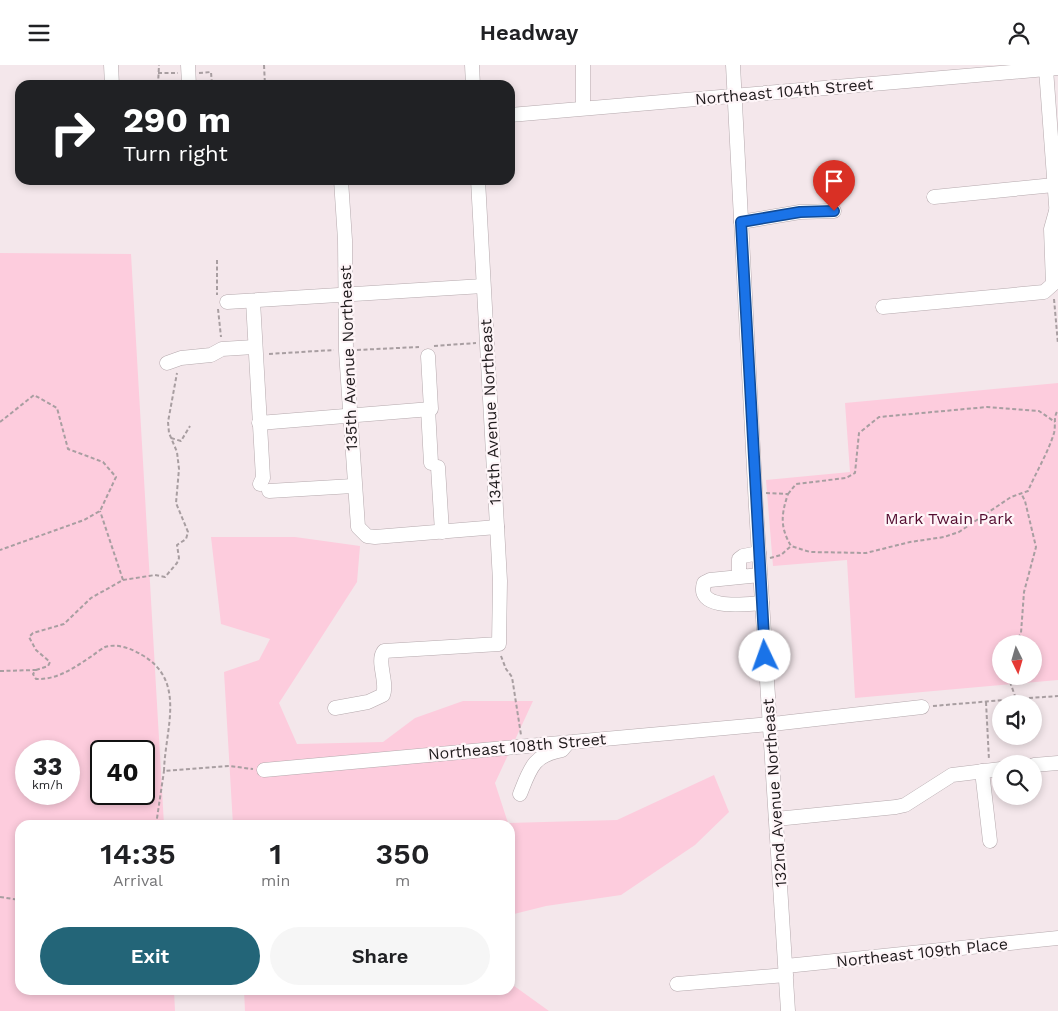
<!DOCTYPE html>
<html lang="en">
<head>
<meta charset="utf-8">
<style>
	:root { --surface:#fff; --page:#f6f6f6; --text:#202124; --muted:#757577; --accent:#236578 }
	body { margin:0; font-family:"Work Sans",sans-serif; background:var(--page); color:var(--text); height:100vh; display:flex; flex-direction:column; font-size:19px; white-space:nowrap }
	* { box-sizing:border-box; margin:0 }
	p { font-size:16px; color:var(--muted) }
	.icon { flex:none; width:28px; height:28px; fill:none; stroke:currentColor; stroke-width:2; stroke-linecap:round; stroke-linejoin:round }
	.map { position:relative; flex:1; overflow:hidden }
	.side { position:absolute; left:15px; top:755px; width:500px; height:175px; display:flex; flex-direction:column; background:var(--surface); border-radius:15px; box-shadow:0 2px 8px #0003 }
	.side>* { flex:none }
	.top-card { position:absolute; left:15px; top:15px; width:500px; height:105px; border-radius:15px; box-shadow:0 2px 8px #0003; background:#202124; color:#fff; overflow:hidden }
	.needle { width:32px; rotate:175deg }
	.controls { position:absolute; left:992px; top:570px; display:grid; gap:10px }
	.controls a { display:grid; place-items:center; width:50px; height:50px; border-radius:50%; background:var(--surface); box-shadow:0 2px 8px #0003; font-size:25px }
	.speed { position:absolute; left:15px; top:675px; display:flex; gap:10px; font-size:25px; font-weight:700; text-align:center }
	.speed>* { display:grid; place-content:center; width:65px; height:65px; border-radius:50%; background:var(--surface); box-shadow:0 2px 8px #0003; line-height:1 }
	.speed small { font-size:12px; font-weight:400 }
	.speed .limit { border:2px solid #111; border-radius:8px; background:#fff; color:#111 }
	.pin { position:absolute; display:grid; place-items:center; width:42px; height:42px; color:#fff; margin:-51px -21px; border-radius:50% 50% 50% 0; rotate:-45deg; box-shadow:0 0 5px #0007 }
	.pin .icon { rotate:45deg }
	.me { position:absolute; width:55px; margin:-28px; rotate:357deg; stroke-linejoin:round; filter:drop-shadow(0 0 4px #0008) }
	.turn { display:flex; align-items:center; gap:18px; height:105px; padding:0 25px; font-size:22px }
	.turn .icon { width:65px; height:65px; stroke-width:2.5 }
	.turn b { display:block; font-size:35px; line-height:42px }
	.eta { display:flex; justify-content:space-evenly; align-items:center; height:85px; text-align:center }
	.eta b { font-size:30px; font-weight:600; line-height:35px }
	.button { display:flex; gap:10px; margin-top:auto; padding:10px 25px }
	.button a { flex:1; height:58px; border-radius:30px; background:var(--accent); color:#fff; font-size:20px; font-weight:600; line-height:58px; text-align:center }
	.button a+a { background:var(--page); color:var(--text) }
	header { display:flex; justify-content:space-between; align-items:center; height:65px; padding:0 25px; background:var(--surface); font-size:22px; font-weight:600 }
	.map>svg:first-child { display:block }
</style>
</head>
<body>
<header><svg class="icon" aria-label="menu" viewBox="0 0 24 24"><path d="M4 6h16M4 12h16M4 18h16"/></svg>Headway<svg class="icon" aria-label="person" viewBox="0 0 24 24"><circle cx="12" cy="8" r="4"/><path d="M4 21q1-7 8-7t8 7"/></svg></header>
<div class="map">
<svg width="1058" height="946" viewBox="0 0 1058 946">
	<rect width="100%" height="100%" fill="#f4e7eb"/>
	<g fill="#fdccdd" fill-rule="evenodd">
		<path d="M0 188 131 189 164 760H20V925H174L175 946H0ZM69 686V729H26V686ZM144 686V729H101V686Z"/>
		<path d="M1058 318V615L855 633 847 495 773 501 766 415 850 407 845 338ZM1001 579H1034V611H1001Z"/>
		<polygon points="211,472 295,472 360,481 357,517 279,638 297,679 383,677 415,653 463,636 533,636 495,718 508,758 617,755 714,710 729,747 695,780 621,830 546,841 510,850 510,760 233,760 224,607 259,595 270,574 221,559"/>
		<polygon points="510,918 549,946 245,946 244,925 510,925"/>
	</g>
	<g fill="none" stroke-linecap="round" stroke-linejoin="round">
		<g stroke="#b5a9ad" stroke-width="15">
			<g id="minor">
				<polyline points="111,0 112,20"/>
				<polyline points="188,0 189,20"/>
				<polyline points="472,0 473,20"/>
				<polyline points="733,0 756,442 788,946"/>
				<polyline points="1046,4 1057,153"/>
				<polyline points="583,43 583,0"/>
				<polyline points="510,50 1058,3"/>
				<polyline points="341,115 345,175 346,286 358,462 367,471 375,472 497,462"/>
				<polyline points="934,132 1054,120"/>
				<polyline points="741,157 800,147 834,146"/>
				<polyline points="253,236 263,413 260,419"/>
				<polyline points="227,237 483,221"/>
				<polyline points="883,242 1044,227 1053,219 1051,164 1056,146"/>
				<polyline points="167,298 181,293 211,290 222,284 254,282"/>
				<polyline points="428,344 431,398"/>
				<polyline points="259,358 431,344 428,291"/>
				<polyline points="438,402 442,467"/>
				<polyline points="269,426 353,421"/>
				<path d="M760 510 710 515 704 518C695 546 746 539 762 538"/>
				<polyline points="743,511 739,506 739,494 743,491 759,488"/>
				<path d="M335 643 368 637 383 630C388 617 376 596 384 586L499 579 500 516 478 115"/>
				<polyline points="1034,700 1058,698"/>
				<polyline points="264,705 781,658 922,642"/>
				<polyline points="982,706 990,776"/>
				<path d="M520 729C530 704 533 690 562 685L567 679"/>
				<polyline points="776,754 896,742 905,740 952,710 1001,704"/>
				<polyline points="786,901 1058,873"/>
				<polyline points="677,919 786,910"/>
			</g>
		</g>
		<g stroke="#a89ea1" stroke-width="2" stroke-dasharray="4 2.5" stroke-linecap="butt">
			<polyline points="264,0 265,20"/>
			<polyline points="158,8 178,8"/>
			<polyline points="199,8 211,7 212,20"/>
			<polyline points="158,20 159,0"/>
			<polyline points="217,195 217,230"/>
			<polyline points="1054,234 1058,279"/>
			<polyline points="218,244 221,272"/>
			<polyline points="434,281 476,278"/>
			<polyline points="357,285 419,282"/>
			<polyline points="269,289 334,285"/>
			<polyline points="0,357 34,330 57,343 68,384 103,397 116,412 100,446 84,455 0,485"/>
			<polyline points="171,373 181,376 190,361"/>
			<path d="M766 428 788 429C781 450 780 462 791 481L810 487 866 488 910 477 944 472 959 467 1011 432 1028 426C1036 407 1048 388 1054 368 1056 360 1053 352 1058 345"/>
			<polyline points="788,429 796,419 846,413 855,408 859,368 879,352 987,342 1039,346 1055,357"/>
			<polyline points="770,493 781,490 791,481"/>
			<polyline points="123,515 155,510 165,512 177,498 179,493 177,480 186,474 188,467 176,438 179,404 177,387 169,368 168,357 177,308"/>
			<polyline points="1015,579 1021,568 1024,527 1036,482 1025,436 1021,428"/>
			<polyline points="501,591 506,604 512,612 521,670"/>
			<polyline points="36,605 48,601 50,597 36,585 29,572 33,568 64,559 91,533 123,515 100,446"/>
			<path d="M0 606 36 605 33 609 36 614C58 615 75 602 92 591 96 588 101 584 105 582 118 578 132 584 142 590 187 616 165 664 164 706L229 701 253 704"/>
			<polyline points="1016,634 1058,631"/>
			<polyline points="986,637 989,695"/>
			<polyline points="933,641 1016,634 1008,611"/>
			<polyline points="156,760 164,706"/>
			<polyline points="0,832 20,835"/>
		</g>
		<use href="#minor" stroke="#fff" stroke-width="14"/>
	</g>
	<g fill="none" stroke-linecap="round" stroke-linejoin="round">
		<g stroke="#114b97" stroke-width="12">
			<polyline id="route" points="765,591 741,157 800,147 834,146"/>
		</g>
		<use href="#route" stroke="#1a73e8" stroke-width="9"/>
	</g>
	<g text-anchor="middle" stroke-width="4.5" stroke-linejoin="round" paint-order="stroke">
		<g font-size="16" fill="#1f1a1c" stroke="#fef5f8">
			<text transform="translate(784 26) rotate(-5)" y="6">Northeast 104th Street</text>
			<text transform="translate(348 293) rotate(-92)" y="6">135th Avenue Northeast</text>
			<text transform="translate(490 347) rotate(-93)" y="6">134th Avenue Northeast</text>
			<text transform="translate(517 681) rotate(-5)" y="6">Northeast 108th Street</text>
			<text transform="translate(774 728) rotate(-94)" y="6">132nd Avenue Northeast</text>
			<text transform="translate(922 887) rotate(-6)" y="6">Northeast 109th Place</text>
		</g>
		<g font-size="16" fill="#540d30" stroke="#fef5f8">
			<text x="949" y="459">Mark Twain Park</text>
		</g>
	</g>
</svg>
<div class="controls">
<a><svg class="needle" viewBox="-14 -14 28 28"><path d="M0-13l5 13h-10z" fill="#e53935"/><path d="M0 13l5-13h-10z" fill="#757577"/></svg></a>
<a><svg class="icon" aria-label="sound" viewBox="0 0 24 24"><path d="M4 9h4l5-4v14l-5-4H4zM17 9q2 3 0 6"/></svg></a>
<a><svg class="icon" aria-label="search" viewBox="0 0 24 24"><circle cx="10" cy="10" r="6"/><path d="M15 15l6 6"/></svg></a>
</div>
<div class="speed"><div>33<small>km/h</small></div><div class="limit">40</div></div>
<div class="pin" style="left:834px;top:146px;background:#d93025"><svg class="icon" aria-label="arrive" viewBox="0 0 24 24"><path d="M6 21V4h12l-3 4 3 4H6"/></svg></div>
<svg class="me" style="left:765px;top:591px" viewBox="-20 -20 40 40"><circle r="19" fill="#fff"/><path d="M0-13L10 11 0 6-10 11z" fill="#1a73e8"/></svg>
<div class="top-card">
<div class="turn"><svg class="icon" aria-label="right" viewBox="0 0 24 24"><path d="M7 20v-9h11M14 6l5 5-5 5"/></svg><div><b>290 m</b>Turn right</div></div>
</div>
<section class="side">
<div class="eta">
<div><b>14:35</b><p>Arrival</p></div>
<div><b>1</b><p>min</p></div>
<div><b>350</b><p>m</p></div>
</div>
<div class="button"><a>Exit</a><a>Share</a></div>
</section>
</div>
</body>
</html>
